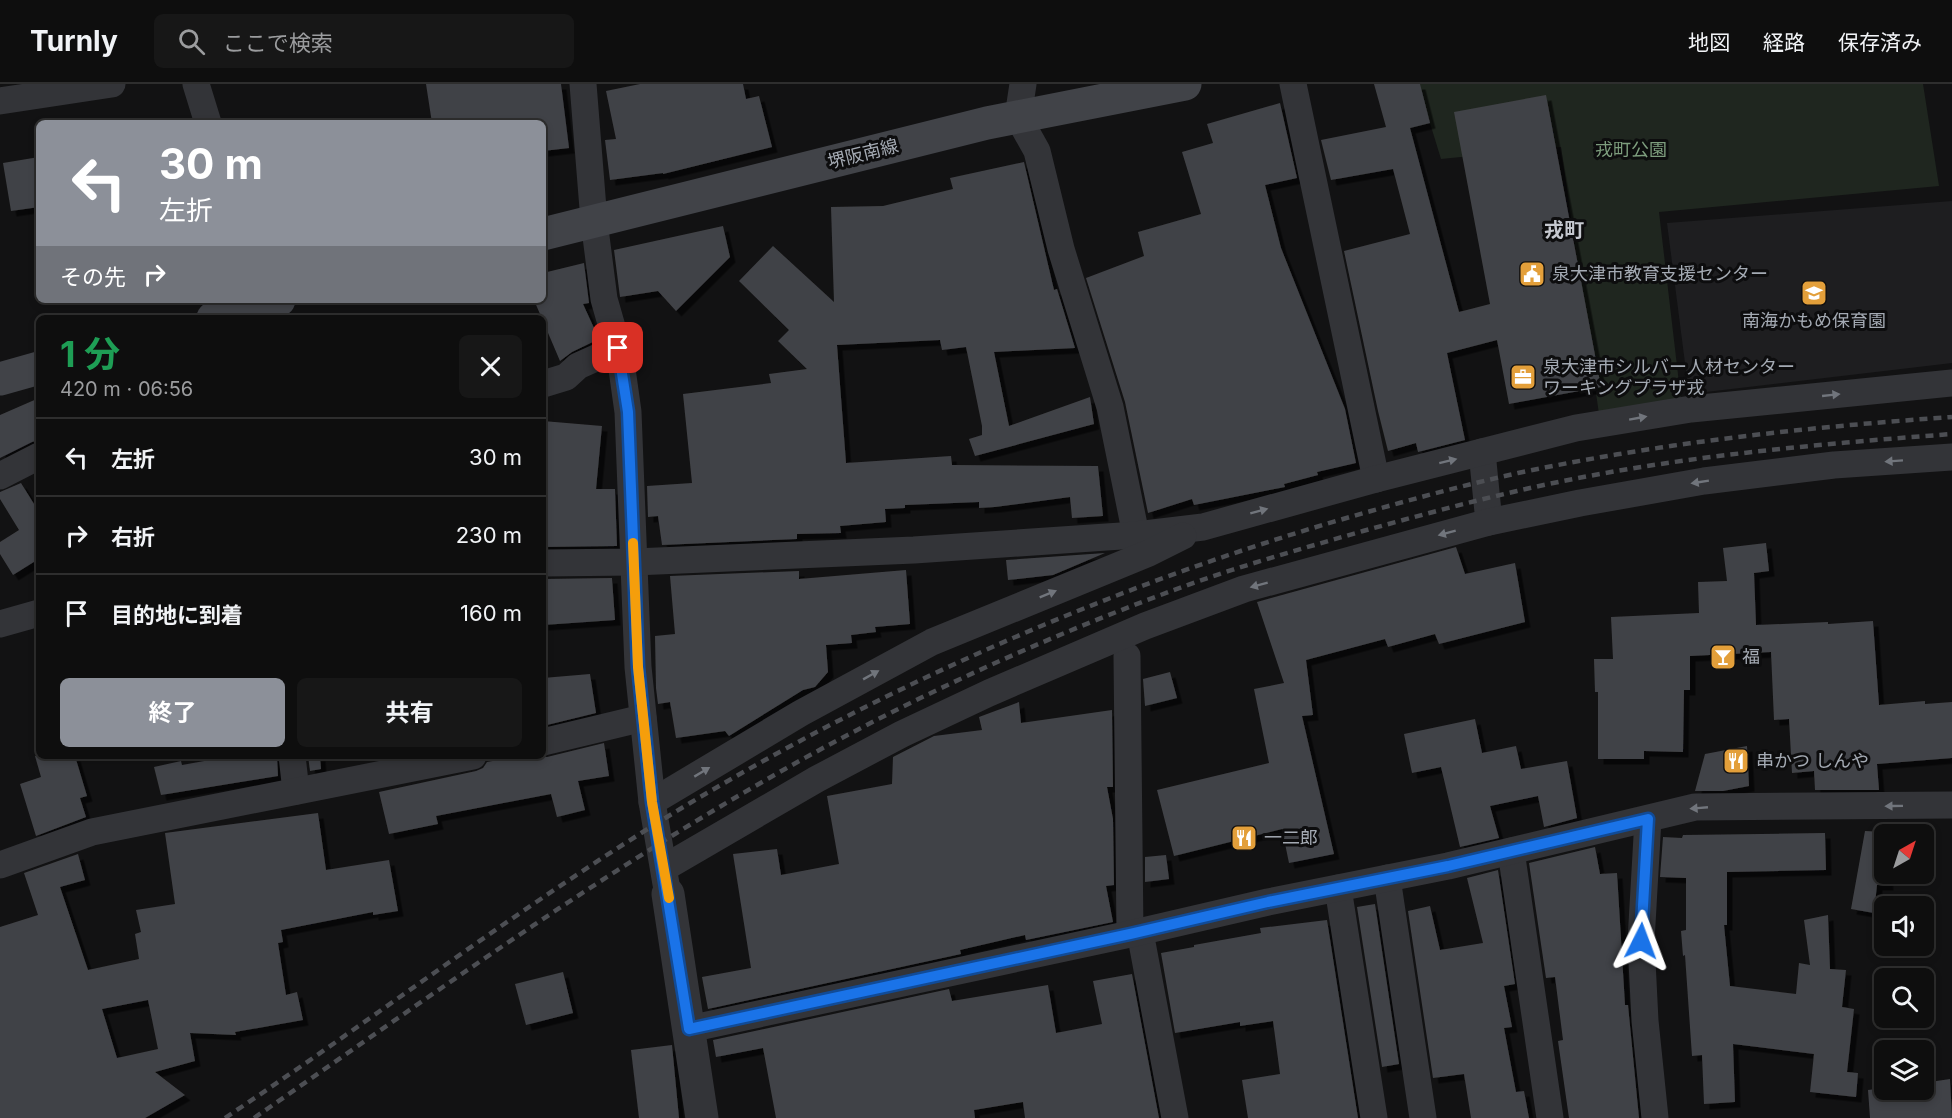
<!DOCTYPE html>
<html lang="ja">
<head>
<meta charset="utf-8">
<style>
	:root { --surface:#0e0e0e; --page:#171717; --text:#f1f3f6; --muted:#9b9c9e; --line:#2e2e2e; --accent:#8c9099 }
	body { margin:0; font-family:Inter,"Noto Sans JP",sans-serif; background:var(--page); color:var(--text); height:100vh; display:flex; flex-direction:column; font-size:22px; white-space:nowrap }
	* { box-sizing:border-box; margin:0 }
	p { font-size:20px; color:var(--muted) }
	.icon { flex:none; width:33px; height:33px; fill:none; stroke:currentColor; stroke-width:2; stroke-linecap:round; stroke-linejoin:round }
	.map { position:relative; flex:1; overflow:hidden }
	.sheet { position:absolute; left:36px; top:231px; width:510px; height:444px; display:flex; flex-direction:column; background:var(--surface); border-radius:9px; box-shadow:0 3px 9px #0003,0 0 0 2px var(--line) }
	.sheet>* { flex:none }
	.hud { position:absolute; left:36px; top:36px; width:510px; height:183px; border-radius:9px; box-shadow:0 3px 9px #0003,0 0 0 2px var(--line); background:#8c9099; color:#fff; overflow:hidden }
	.needle { width:39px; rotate:39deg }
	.fabs { position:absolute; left:1874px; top:740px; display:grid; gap:12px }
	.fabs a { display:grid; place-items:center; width:60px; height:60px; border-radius:9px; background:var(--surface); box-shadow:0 3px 9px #0003,0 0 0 2px var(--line); font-size:30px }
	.pin { position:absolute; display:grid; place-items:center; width:51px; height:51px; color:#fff; margin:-26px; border-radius:12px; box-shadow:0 3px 9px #0006 }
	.me { position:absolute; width:66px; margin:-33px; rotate:3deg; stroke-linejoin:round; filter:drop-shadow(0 0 4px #0008) }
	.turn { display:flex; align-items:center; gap:21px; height:126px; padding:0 24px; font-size:27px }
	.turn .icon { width:78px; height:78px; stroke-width:2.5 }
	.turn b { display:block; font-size:42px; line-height:51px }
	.then { display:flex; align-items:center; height:57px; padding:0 24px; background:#0003; gap:12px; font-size:22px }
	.round { display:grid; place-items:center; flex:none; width:63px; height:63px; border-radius:9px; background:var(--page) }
	.head { display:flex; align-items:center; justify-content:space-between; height:102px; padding:0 24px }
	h1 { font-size:36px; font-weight:700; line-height:45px; color:#1e9e55 }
	.cta { display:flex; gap:12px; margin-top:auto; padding:12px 24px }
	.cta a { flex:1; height:69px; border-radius:9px; background:var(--accent); color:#fff; font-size:24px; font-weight:700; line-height:69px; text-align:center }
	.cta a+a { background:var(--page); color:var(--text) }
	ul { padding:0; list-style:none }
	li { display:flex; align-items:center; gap:18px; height:78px; padding:0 24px; border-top:2px solid var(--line) }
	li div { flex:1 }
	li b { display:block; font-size:22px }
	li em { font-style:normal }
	header { display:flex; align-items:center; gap:36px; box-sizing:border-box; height:84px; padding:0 30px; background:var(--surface); border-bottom:2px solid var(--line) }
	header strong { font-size:28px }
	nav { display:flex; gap:33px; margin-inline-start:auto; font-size:21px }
	.search { width:420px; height:54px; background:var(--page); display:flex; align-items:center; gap:15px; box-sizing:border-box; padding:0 21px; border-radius:9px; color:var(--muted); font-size:22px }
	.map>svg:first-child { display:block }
</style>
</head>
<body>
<header>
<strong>Turnly</strong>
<div class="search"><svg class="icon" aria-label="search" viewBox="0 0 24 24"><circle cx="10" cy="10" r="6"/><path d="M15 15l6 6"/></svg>ここで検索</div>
<nav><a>地図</a><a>経路</a><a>保存済み</a></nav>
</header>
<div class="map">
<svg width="1952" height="1034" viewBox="0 0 1952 1034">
	<defs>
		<filter id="shadow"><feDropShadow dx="5.5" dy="5.5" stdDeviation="0" flood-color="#0009"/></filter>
	</defs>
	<rect width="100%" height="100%" fill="#121213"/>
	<polygon fill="#1e1e20" points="1952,117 1952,279 1689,310 1667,139"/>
	<polygon fill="#1f261f" points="1418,0 1923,0 1939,102 1659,128 1681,316 1599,330 1561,63 1441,75"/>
	<g fill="#414246" fill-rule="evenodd" filter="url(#shadow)">
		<polygon points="426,0 561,0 569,64 543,67 543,39 432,39"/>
		<polygon points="640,0 743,0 746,15 759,12 772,63 663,90 663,89 610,96 605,56 616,55 606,7"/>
		<polygon points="1374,0 1420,0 1430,39 1410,44 1459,228 1490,220 1454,28 1546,11 1601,303 1509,320 1497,256 1447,269 1465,356 1418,368 1416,359 1388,367 1378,327 1344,167 1410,150 1393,85 1331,96 1321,56 1386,43"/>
		<polygon points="1280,19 1297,94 1265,101 1281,164 1345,325 1356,379 1317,388 1318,391 1284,400 1285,403 1194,421 1192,415 1148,429 1125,318 1086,194 1144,172 1138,148 1201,130 1182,68 1213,59 1207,40"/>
		<polygon points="39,73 39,123 11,127 3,79"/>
		<polygon points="1024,78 1054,206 1057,205 1075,264 994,268 1009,342 1090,313 1094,340 975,372 969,355 982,351 982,342 966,263 942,266 940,256 837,261 846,379 951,372 952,381 1098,382 1103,432 1072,434 1070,413 995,423 979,424 979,418 905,421 905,424 885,425 886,438 840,442 841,449 797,450 797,455 662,461 658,432 648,433 647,402 692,399 683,310 771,299 769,290 807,285 778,257 789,246 739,197 773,162 834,218 831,123 883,122 953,105 950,94"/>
		<polygon points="723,142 730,173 676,227 658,207 620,213 614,166"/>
		<polygon points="584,179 589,219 583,220 599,255 572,268 560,277 534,216 543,216 543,189"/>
		<polygon points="39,314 39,356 32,358 0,374 0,331"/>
		<polygon points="543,337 602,342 596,405 615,405 617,462 543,463 543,425 548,425 545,365 543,366"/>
		<polygon points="21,399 39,428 39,479 37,476 13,491 0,470 0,458 19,446 0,415 0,408"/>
		<polygon points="1766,459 1769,487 1754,489 1756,541 1828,538 1828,540 1873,537 1879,621 1925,617 1925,620 1952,618 1952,674 1877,680 1879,706 1815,706 1814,687 1792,689 1789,635 1774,636 1771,568 1690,572 1690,606 1684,606 1683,668 1644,667 1644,675 1598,675 1598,608 1595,608 1594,575 1613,575 1611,533 1699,529 1698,498 1727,497 1723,464"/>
		<polygon points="1456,463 1465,490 1515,479 1525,538 1439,560 1435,550 1388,563 1385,555 1306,576 1313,631 1302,632 1334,770 1289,779 1282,745 1174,772 1157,706 1269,679 1254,605 1284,599 1257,518"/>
		<polygon points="1105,469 1053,491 1008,496 1006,476"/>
		<polygon points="906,486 910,540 875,543 876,548 851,551 852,559 826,561 828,588 815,603 803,606 729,652 725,647 676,654 670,618 658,620 656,604 655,552 675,550 670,492 799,487 799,495"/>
		<polygon points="612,494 615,536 543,541 543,495"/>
		<polygon points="1170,588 1177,614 1145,622 1143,595"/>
		<polygon points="590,590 596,629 543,642 543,594"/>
		<polygon points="1019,618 1021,639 1112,626 1113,703 1107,703 1113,735 1114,801 1106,802 1113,838 1026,856 1025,851 960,866 961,870 708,925 702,893 751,884 733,770 777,765 781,791 839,780 827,712 892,700 893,673 934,652 982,646 979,633"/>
		<polygon points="1475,635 1482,669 1516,662 1521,685 1567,677 1577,734 1544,743 1538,712 1490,722 1499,754 1460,763 1441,683 1412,689 1404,650"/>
		<polygon points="604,659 609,692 578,697 585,726 557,733 551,710 436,732 438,740 389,750 379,708 476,687 483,684 487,678 520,672 547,673"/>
		<polygon points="1747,662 1749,702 1723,707 1695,707 1705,670"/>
		<polygon points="35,672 75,672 87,712 80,714 86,733 36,752 20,700 41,693"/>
		<polygon points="232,672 277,672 278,692 161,711 154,683 181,677 182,681"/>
		<polygon points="308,672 320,672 321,685 310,687"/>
		<path d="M318 729 326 786 389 776 398 827 373 831V828L281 846 283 858 278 859 286 911 297 908 303 936 235 948 236 951 190 949 195 977 155 988 185 1011 145 1034H0V843L38 831 24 789 78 770 85 796 60 803 88 886 139 875 135 850 141 848 136 826 175 820 165 749ZM148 916 158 965 117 974 102 925Z"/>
		<polygon points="1865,747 1885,748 1884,789 1887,789 1888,801 1877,801 1874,829 1851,825"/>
		<polygon points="1825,749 1826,786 1727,788 1727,841 1724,841 1730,902 1796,910 1799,879 1810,881 1804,836 1828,831 1830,885 1846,886 1842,923 1854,925 1847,988 1858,989 1856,1013 1810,1008 1814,970 1733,960 1735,1018 1704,1020 1702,971 1692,972 1685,871 1683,872 1681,847 1686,846 1686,794 1660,793 1663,753 1682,754 1683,751"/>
		<polygon points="1595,763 1600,790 1617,789 1625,921 1628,921 1639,1034 1569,1034 1558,957 1563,956 1555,893 1546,894 1529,779"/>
		<polygon points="1166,771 1169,795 1145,798 1145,773"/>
		<polygon points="1498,786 1515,900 1504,902 1512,943 1504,944 1516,1008 1524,1007 1529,1034 1471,1034 1464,990 1433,994 1408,827 1430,822 1440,866 1483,859 1467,794"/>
		<polygon points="1375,820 1399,980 1382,983 1357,823"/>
		<polygon points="1327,836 1358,1034 1248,1034 1242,996 1280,990 1273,937 1240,942 1240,938 1175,949 1161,869 1194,863 1194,861 1261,849 1260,844"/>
		<polygon points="563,888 573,929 526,941 515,900"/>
		<polygon points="1132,890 1159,1034 1025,1034 1023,1018 974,1026 975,1034 776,1034 763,964 716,973 713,956 949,905 952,917 1048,901 1056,949 1102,940 1093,897"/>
		<polygon points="672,961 679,1034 639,1034 631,966"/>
		<polygon points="1950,995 1952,1034 1870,1034 1868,1006 1884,1004 1923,1005 1923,999"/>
	</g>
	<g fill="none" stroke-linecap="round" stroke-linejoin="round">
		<g stroke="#333438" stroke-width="27">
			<polyline points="196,0 208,39"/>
			<polyline points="583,0 594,137 604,215 620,271 628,328 638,583 652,718 666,800"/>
			<polyline points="1023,0 1018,33 1037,67 1061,165 1110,323 1136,451"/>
			<polyline points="1293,0 1376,395"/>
			<polyline points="0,17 112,0"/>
			<polyline points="543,300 566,293 578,282 618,264"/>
			<polyline points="1482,368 1489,438"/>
			<polyline points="0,392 39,372"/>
			<polyline points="543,479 634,478 914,466 1136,451 1203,443 1376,395 1576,344 1691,325 1952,299"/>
			<polyline points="0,540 39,529"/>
			<polyline points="1127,572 1130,850"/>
			<polyline points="543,658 643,634"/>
			<polyline points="292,672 296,707"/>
			<polyline points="652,718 801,629 932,558 1149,469 1183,452"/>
			<polyline points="1648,735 1641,857 1645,937 1655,1034"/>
			<polyline points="1511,767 1550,1034"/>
			<polyline points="0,781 92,748 473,672"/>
			<polyline points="664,784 817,695 902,650 989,609 1145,542 1244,505 1489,438 1580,419 1704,397 1834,381 1952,373"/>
			<polyline points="1387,794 1423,1034"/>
			<polyline points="1338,804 1374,1034"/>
			<polyline points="1140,848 1175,1034"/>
			<polyline points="689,945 1130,850 1268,818 1448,782 1695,723 1952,721"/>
		</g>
		<polyline stroke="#333438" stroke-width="33" points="668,810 702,1034"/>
		<g stroke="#414348" stroke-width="33">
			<polyline points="543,150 987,39 1185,0"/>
			<polyline points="213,234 279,216"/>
			<polyline points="0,295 39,284"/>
		</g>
		<g stroke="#4c4e53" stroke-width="4.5" stroke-dasharray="8 6" stroke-linecap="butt">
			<path d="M225 1034C381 930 530 815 690 719 904 592 1132 494 1371 427 1420 413 1469 400 1518 389 1661 359 1806 343 1952 333"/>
			<path d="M254 1034C428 914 600 789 785 685 904 618 1030 560 1158 512 1225 486 1294 467 1363 447 1414 433 1465 419 1517 407 1659 374 1806 361 1952 350"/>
		</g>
	</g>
	<defs><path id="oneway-solid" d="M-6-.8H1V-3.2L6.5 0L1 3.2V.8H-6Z" transform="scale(1.5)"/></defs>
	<g fill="#71757c">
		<use href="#oneway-solid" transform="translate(1831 311) rotate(-6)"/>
		<use href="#oneway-solid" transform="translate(1638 334) rotate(-10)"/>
		<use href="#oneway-solid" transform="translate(1448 377) rotate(-14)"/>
		<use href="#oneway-solid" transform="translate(1894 377) rotate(176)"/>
		<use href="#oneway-solid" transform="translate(1700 398) rotate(171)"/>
		<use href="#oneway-solid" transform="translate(1259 427) rotate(-15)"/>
		<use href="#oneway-solid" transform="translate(1447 449) rotate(165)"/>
		<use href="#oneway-solid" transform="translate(1259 501) rotate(165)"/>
		<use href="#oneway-solid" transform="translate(1048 510) rotate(-22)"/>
		<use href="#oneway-solid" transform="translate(871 591) rotate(-29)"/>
		<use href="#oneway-solid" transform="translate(702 688) rotate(-31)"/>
		<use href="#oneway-solid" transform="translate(1894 722) rotate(179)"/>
		<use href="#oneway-solid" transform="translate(1699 724) rotate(175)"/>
	</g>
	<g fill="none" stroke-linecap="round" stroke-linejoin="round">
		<g stroke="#114b97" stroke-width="15">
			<polyline id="route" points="618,264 628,328 638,583 652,718 689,945 1130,850 1268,818 1448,782 1648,735 1641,857"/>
		</g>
		<use href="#route" stroke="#1a73e8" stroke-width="10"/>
		<polyline stroke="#f59e0b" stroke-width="10" points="633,459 638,583 652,718 669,814"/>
	</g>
	<defs>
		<g id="civic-square" transform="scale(1.35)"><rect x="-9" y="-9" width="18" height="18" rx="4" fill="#e39f3a" stroke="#0d0d0e"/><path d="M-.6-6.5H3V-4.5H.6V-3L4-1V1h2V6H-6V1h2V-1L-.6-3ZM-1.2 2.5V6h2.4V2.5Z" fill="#fff"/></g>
		<g id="school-square" transform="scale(1.35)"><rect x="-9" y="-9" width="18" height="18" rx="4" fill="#e39f3a" stroke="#0d0d0e"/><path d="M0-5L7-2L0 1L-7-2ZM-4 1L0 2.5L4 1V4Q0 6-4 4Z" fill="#fff"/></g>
		<g id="office-square" transform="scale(1.35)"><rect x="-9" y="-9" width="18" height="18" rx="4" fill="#e39f3a" stroke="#0d0d0e"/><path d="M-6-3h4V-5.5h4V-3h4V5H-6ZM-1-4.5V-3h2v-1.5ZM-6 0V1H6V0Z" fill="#fff"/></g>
		<g id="bar-square" transform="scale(1.35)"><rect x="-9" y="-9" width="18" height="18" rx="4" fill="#e39f3a" stroke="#0d0d0e"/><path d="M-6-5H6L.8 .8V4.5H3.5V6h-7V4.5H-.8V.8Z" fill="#fff"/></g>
		<g id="restaurant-square" transform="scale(1.35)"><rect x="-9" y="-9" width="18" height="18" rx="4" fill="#e39f3a" stroke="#0d0d0e"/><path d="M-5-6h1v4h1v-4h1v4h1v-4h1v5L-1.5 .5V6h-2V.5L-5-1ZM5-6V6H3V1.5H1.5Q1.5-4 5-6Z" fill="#fff"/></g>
	</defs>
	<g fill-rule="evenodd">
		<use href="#civic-square" x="1532" y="190"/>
		<use href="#school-square" x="1814" y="209"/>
		<use href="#office-square" x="1523" y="293"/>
		<use href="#bar-square" x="1723" y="573"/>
		<use href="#restaurant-square" x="1736" y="677"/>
		<use href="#restaurant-square" x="1244" y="754"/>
	</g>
	<g text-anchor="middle" stroke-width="6" stroke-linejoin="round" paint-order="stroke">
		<g font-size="18" fill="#7d9d7d" stroke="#0d0d0e">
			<text x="1631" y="72">戎町公園</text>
		</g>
		<g font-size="18" fill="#a4aab3" stroke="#0d0d0e">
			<text transform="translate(863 70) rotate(-14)" y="6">堺阪南線</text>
		</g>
		<g font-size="18" fill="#a4aab3" stroke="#0d0d0e" text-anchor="start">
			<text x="1552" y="196">泉大津市教育支援センター</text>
			<text x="1814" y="243" text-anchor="middle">南海かもめ保育園</text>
			<text x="1543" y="289">泉大津市シルバー人材センター<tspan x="1543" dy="21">ワーキングプラザ戎</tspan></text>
			<text x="1742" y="579">福</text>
			<text x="1756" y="683">串かつ しんや</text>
			<text x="1264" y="760">一二郎</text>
		</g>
		<g font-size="20" font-weight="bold" fill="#c5c8cf" stroke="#0d0d0e">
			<text x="1564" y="153">戎町</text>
		</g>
	</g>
</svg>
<div class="fabs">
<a><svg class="needle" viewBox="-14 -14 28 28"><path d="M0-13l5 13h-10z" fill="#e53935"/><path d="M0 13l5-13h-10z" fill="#9b9c9e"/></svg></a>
<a><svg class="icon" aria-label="sound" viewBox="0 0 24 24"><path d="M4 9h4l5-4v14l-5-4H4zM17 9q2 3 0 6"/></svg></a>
<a><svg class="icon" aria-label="search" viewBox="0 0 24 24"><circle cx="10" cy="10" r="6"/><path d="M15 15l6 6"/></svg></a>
<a><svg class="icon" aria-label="layers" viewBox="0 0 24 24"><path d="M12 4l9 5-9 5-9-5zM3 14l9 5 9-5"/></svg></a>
</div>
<div class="pin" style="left:618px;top:264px;background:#d93025"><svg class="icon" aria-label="arrive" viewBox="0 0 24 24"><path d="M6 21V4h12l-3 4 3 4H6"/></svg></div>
<svg class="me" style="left:1641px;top:857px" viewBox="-20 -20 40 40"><path d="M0-17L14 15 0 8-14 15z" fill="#1a73e8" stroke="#fff" stroke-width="4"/></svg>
<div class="hud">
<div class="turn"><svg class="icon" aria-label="left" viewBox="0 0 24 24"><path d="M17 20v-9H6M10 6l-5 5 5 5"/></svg><div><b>30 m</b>左折</div></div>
<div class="then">その先<svg class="icon" aria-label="right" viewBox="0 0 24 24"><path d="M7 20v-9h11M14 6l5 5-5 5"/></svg></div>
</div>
<section class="sheet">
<div class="head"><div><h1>1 分</h1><p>420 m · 06:56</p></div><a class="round"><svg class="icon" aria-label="close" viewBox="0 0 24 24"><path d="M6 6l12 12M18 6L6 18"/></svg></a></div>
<ul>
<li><svg class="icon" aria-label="left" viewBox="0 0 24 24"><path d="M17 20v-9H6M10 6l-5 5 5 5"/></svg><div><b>左折</b></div><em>30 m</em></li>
<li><svg class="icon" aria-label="right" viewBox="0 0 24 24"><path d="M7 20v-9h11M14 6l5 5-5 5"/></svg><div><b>右折</b></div><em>230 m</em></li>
<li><svg class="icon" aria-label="arrive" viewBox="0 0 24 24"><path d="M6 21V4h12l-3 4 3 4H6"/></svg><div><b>目的地に到着</b></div><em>160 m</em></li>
</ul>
<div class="cta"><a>終了</a><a>共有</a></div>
</section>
</div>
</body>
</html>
